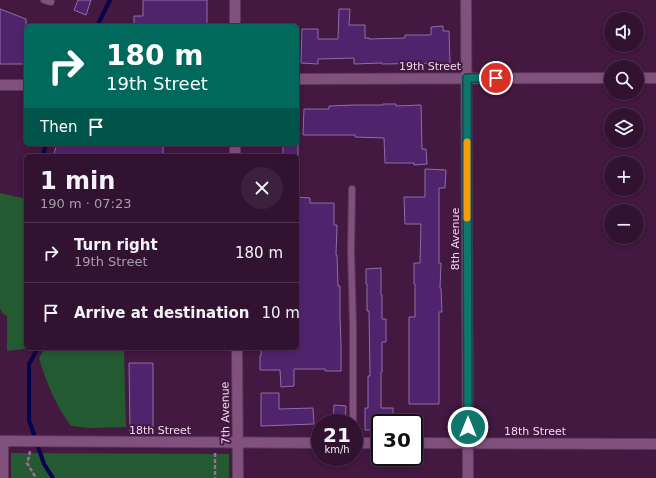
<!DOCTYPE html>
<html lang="en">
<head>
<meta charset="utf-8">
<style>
	:root { --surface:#321231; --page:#3d203d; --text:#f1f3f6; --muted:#a89eab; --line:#4d324d }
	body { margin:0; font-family:"DejaVu Sans",sans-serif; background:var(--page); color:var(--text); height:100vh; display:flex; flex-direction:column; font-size:15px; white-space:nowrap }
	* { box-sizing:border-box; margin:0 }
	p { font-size:13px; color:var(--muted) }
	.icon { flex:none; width:22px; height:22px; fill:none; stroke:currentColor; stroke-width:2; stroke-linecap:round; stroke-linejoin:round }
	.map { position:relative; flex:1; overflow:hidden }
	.side { position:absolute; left:24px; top:154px; width:275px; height:196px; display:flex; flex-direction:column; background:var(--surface); border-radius:6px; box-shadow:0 2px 6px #0003,0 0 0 1px var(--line) }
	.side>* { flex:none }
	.guide { position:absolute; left:24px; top:24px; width:275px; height:122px; border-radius:6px; box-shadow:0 2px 6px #0003,0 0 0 1px var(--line); background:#00695c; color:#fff; overflow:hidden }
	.controls { position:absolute; left:604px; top:12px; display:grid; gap:8px }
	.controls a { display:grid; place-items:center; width:40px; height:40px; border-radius:50%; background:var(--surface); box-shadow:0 2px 6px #0003,0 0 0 1px var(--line); font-size:20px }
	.speed { position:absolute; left:311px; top:414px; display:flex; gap:8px; font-size:20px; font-weight:700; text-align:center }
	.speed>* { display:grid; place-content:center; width:52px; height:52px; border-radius:50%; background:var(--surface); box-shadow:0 2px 6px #0003,0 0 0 1px var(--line); line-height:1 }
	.speed small { font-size:10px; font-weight:400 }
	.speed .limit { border:2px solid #111; border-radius:6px; background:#fff; color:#111 }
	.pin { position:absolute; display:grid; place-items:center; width:34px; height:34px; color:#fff; margin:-17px; border:2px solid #fff; border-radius:50%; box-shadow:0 1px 4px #0007 }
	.me { position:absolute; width:44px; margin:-22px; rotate:0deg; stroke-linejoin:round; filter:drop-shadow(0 0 3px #0008) }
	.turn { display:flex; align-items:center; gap:14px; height:84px; padding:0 16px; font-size:18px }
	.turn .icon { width:52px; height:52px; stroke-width:2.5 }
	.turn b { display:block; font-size:28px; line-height:34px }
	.then { display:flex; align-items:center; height:38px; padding:0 16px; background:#0003; gap:8px; font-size:15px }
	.round { display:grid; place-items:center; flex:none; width:42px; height:42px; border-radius:21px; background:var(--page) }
	.head { display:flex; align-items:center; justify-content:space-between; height:68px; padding:0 16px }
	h1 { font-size:24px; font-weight:800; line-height:30px }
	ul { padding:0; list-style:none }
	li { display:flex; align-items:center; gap:12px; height:60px; padding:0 16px; border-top:1px solid var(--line) }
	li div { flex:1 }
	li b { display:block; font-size:15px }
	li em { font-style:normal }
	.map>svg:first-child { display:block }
</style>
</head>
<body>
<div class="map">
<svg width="656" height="478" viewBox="0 0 656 478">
	<rect width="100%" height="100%" fill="#431841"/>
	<g fill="#235a31">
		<polygon points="0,193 26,199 26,348 33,348 7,351 7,316 2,313 0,308"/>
		<path d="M45 348H215V349H124L126 427 90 428 71 426C56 406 46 382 39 358Z"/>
		<polygon points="11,453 229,454 229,478 11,478"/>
	</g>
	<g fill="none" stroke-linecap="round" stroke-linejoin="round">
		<g stroke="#06034c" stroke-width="4">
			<polyline points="97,26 110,0"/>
			<polyline points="43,156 46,144"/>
			<polyline points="38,348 29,364 29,420 44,464 53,478"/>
		</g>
	</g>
	<g fill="#50246c" stroke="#8d6ea5">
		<polygon points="78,0 91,0 86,15 74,10"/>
		<polygon points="143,0 207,0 207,26 134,26 134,16 143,16"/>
		<polygon points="0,9 26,19 26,64 0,64"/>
		<polygon points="339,9 350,9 349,25 365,25 365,38 369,38 369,39 405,38 405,35 431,35 431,27 443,26 443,31 449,31 450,63 382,64 382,63 354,64 354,58 318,59 318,64 301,63 302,29 318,29 318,39 338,39"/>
		<polygon points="383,104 396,104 396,106 421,105 422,149 426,149 427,164 414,165 414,163 385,163 384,138 355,137 355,135 303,135 304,109 329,109 329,106 355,105 383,105"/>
		<polygon points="57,144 163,144 163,156 53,156"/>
		<rect x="283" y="144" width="15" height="12"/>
		<polygon points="425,169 446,170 445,188 439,188 439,263 441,263 440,288 441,288 442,312 439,312 439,404 409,404 409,317 415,317 415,284 414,284 414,263 420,263 421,224 405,224 404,197 425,197"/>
		<polygon points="297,197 310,198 310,203 334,203 334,225 337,225 336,255 337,255 338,286 340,286 340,317 341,343 341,371 325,371 325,369 294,369 294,386 281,387 280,370 260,370 260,356 261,356 261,348 297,348"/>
		<polygon points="381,268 381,295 382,295 382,319 386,319 386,342 382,342 382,372 381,372 381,408 393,408 393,423 380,423 380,430 365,430 365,408 368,408 368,376 370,376 369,311 367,311 367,284 366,284 366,269"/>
		<polygon points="129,363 153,363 153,433 130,433"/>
		<polygon points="261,393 279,393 279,409 313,408 314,424 261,426"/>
		<polygon points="334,405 346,406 345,423 333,423"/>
	</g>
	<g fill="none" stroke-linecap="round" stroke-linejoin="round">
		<g stroke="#5d385b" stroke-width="8">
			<g id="lane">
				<polyline points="44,0 51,2"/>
				<polyline points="352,189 351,251 353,326 353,423"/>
			</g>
		</g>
		<g stroke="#5d385b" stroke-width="12">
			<g id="street">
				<polyline points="235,0 235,26"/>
				<polyline points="466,0 468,478"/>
				<polyline points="637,78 656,78"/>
				<polyline points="297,79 611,78"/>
				<polyline points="0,85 22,85"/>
				<polyline points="235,144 235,156"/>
				<polyline points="237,348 238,478"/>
				<polyline points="0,441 320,443"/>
				<polyline points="354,443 380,443"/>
				<polyline points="414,443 656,444"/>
				<polyline points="3,478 3,441"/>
			</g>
		</g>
		<g stroke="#967293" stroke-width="2.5" stroke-dasharray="4 2" stroke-linecap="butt">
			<polyline points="30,451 29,457 27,463 36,478"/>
			<polyline points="215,453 215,478"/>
		</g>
		<use href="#lane" stroke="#81517d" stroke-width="6"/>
		<use href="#street" stroke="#81517d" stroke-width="10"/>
	</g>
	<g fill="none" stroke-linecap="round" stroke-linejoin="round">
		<g stroke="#0a4d48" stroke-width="10">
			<polyline id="route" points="468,427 467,78 496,78"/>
		</g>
		<use href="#route" stroke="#0f766e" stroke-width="7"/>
		<polyline stroke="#f59e0b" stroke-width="7" points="467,142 467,218"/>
	</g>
	<g text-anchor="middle" stroke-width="4" stroke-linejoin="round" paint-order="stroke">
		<g font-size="11" fill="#f2d7ef" stroke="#431841">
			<text x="430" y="70">19th Street</text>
			<text transform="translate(455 239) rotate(-90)" y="4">8th Avenue</text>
			<text transform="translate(225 413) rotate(-91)" y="4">7th Avenue</text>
			<text x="160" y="434">18th Street</text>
			<text x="535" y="435">18th Street</text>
		</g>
	</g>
</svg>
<div class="controls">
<a><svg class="icon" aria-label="sound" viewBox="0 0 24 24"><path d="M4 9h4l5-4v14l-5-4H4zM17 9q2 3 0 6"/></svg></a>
<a><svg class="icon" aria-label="search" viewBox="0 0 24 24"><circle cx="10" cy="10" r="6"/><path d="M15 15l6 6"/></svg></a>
<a><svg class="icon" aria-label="layers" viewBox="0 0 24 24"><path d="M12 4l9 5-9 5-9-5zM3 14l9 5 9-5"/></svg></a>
<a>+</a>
<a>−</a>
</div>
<div class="speed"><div>21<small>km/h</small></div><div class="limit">30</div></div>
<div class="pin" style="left:496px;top:78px;background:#d93025"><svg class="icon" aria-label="arrive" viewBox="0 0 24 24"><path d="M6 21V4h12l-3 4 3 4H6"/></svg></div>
<svg class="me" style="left:468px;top:427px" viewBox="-20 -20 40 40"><circle r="17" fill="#0f766e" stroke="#fff" stroke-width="3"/><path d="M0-11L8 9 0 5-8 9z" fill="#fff"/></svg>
<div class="guide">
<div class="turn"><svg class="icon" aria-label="right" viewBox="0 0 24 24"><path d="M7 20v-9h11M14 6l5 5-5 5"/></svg><div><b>180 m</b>19th Street</div></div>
<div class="then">Then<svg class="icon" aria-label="arrive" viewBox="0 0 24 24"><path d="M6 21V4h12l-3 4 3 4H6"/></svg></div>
</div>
<section class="side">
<div class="head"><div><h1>1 min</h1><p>190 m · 07:23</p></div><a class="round"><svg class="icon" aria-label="close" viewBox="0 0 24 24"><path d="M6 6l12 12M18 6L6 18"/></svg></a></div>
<ul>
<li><svg class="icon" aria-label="right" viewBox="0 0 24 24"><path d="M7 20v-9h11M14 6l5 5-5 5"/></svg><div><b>Turn right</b><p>19th Street</p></div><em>180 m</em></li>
<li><svg class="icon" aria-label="arrive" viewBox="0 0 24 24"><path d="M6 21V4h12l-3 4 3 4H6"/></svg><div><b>Arrive at destination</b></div><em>10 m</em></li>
</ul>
</section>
</div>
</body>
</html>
